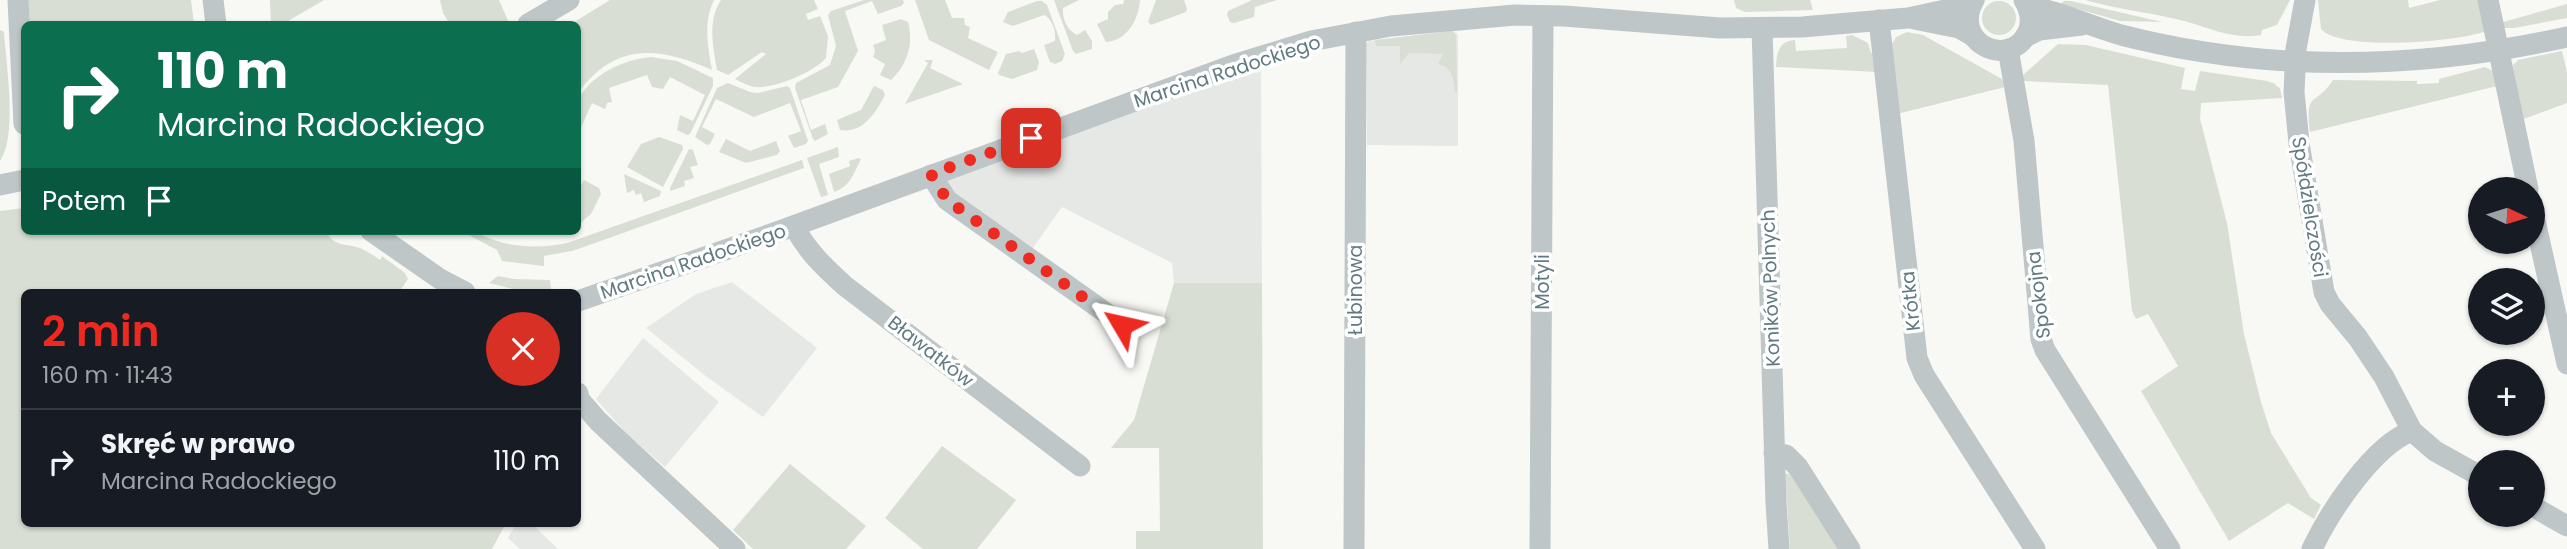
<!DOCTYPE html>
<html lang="pl">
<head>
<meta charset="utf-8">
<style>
	:root { --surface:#171b24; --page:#242831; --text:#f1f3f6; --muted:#9ea1a6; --line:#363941; --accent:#ee2920 }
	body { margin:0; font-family:Poppins,sans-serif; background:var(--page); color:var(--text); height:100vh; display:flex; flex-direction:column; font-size:26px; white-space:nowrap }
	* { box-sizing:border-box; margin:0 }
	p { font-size:23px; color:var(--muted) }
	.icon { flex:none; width:38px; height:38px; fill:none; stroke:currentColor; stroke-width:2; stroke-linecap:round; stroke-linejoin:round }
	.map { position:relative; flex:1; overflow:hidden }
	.details { position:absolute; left:21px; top:289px; width:560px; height:238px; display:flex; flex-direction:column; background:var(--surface); border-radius:10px; box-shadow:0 2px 5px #0004 }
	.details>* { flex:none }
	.hud { position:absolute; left:21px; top:21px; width:560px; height:214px; border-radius:10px; box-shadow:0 2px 5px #0004; background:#0b6e4f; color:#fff; overflow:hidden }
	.needle { width:46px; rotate:94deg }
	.controls { position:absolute; left:2468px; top:177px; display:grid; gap:14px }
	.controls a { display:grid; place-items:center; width:77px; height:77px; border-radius:50%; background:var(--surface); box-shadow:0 2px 5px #0004; font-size:35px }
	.pin { position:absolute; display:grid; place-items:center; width:60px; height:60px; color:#fff; margin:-30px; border-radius:14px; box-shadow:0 4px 10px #0006 }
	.me { position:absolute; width:77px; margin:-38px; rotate:306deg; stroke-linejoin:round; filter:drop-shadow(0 0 5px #0008) }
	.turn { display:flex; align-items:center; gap:24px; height:147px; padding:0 21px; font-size:32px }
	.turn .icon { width:91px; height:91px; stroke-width:2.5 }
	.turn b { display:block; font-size:49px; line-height:60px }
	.then { display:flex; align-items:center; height:66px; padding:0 21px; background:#0003; gap:14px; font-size:26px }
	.round { display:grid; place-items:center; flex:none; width:74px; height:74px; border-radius:37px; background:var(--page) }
	.summary { display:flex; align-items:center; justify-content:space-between; height:119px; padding:0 21px }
	h1 { font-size:42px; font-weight:600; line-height:52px; color:var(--accent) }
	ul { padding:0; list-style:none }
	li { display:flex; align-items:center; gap:21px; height:105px; padding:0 21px; border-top:2px solid var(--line) }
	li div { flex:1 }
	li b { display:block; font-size:26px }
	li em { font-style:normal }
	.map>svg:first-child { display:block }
</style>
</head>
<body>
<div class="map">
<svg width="2567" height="549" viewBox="0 0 2567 549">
	<rect width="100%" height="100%" fill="#f8f8f5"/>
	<g fill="#e6e8e6">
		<polygon points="1453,31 1458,35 1458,146 1367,145 1366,44 1369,41"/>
		<polygon points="1261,56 1262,283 1174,283 1172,263 1062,207 1030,252 948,189 947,178"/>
		<polygon points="732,282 817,348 763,417 707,377 646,328 696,294"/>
		<polygon points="643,338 719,402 665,467 626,433 596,399"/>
		<polygon points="517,523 531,523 558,549 520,549 508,538"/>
	</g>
	<g fill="#d9ded4">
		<polygon points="26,0 191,0 194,24 28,24"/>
		<polygon points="270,0 324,0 288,21 287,24 271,24"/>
		<polygon points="440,0 499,0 509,23 450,24 443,13"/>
		<path d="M610 0H714C703 22 708 47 712 70 659 46 615 42 578 93V71L581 69 578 64V24H571Z"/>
		<path d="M721 0H814L818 9 806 14 808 20 820 16 828 36 826 58C814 72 774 89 755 87 748 86 741 82 735 79L766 54 762 52 728 75 717 70C713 47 707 21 721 0Z"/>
		<polygon points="864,0 903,0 904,3 901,6 878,14 872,1 845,11 858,51 838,87 801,100 811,130 825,124 828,134 815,141 813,139 795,88 796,83 830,65 836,46 828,15 831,11"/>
		<polygon points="915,0 945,0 952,18 964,18 965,25 970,27 968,38 998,52 989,70 929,40"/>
		<path d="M1054 0H1079L1063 8C1062 19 1067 30 1077 35L1085 30 1092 41V49L1076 54 1073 51Z"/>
		<path d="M1124 0H1140C1139 19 1127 41 1106 42L1097 24 1108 19V12L1115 5 1123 4Z"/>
		<polygon points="1156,0 1184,0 1187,9 1186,12 1151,25 1148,22"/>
		<polygon points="1252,0 1277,0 1255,7 1254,17 1234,23 1230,22 1227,15 1228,11"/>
		<polygon points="1734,0 1810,0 1813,10 1745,12 1736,8"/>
		<path d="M2085 0H2290L2277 25 2262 30 2261 35C2232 41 2204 25 2176 19 2146 12 2115 9 2085 0Z"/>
		<path d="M2318 0H2408L2409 8 2440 0H2481L2489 30C2462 42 2341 52 2321 29Z"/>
		<path d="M1037 1H1042L1047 5 1065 54 1062 61 1055 64 1050 62 1044 45 1055 41C1056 31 1053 20 1044 15L1013 26 1003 22 1008 12Z"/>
		<polygon points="2064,1 2071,1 2162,22 2120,21 2060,4"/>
		<circle cx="1999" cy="18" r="17"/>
		<polygon points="2567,4 2567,18 2514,28 2501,28 2500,23"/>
		<path d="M901 19 908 22C914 44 907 65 891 80L880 75 885 64 873 57 875 51 873 45 886 40 882 25Z"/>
		<path d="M0 30 4 32C6 63 18 137 0 161Z"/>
		<path d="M1453 31 1456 35 1457 92H1455C1454 79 1452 67 1438 64L1443 54 1409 53 1400 64V46H1376L1375 40Z"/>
		<polygon points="1907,32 1923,35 2002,79 2005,87 1897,114 1892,44 1896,37"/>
		<path d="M1852 35 1868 43 1871 53H1876L1877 72 1776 67C1777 53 1778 41 1795 40L1796 51 1847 48 1846 36Z"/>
		<polygon points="2058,44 2086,45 2185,68 2181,89 2195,91 2200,71 2267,81 2276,84 2275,85 2280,88 2282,98 2201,103 2200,119 2227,223 2244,334 2261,402 2271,433 2311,498 2321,505 2314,519 2288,503 2229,541 2141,391 2178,366 2148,314 2136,319 2132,311 2108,85 2024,81 2023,75"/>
		<polygon points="1034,49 1039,62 1037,70 1012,79 999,75 998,73 1006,54 1019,51 1022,53"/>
		<polygon points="2562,51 2567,72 2567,103 2521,120 2513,65 2518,60"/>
		<path d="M651 57 677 61 713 78V86L690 134 687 135 677 130 680 115 693 121 705 95 670 77 663 89 652 87 647 75 609 88 612 102 607 103 605 109 592 103 578 134C577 124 575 109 578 101 589 75 625 59 651 57Z"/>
		<polygon points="924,60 933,60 930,68 963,84 905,104 928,63"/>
		<path d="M2485 67 2493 71 2497 86 2310 132C2305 89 2316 107 2333 80L2417 81V84L2439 83V79Z"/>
		<polygon points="728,83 750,92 758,93 787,86 790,88 808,141 806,144 794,148 788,136 801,131 790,103 754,117 716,99 702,127 715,134 710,144 707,145 695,137 717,88"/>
		<path d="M874 86 883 90 885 95C876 112 863 134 840 130L837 120 861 110Z"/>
		<polygon points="659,137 682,145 683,149 663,187 627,167 641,144"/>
		<polygon points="726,139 750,151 776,141 780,151 777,155 746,163 719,152"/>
		<polygon points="838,147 839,157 819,164 828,195 821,197 807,158"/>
		<polygon points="689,149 693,150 698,165 690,167 694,178 684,181 685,186 670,191 670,188"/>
		<path d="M858 158 861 159C854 173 850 187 834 192L829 174 850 166 849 161Z"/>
		<path d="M802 160 804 168 598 242 572 251 544 256V266L502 261 497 250 461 231C474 231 481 235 494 240 517 248 543 248 567 243Z"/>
		<polygon points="624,174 661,191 660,196 644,202 641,193 636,195 634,190 627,193"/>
		<polygon points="584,180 599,188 601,194 591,214 578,225 578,191"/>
		<path d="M24 208V231H326C333 247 346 243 360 248 367 251 374 256 380 260L382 256 405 273 408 279 399 292H24V523H506L492 549H0V211Z"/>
		<polygon points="498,276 514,279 550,280 551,290 517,290 489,283"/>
		<polygon points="1174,283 1262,283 1263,549 1136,549 1136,531 1160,531 1159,448 1111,448 1134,420"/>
		<polygon points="942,446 1016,500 977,549 923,549 885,518"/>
		<polygon points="790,464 866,526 846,549 753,549 733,530"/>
		<polygon points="1793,473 1841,549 1790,549 1785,474"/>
	</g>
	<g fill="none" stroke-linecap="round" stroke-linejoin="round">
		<g stroke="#bec6c8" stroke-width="21">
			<polyline points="18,0 24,124"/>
			<polyline points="213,0 216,24"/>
			<path d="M1974 0C1950 42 2009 71 2028 32 2033 20 2030 10 2024 0"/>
			<polyline points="2305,0 2296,49 2294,92 2299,143 2324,292 2330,304 2358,338 2384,377 2412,431 2435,451 2480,476"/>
			<polyline points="2488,0 2528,189"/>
			<path d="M2026 2C2037 9 2048 10 2060 14 2081 21 2100 29 2121 35 2269 73 2418 70 2567 37"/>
			<polyline points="1914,19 1959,28 1973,36"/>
			<polyline points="1879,20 1917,358 1924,375 2035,549"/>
			<polyline points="528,24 569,0"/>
			<polyline points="1762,28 1776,503 1779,549"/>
			<polyline points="2025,37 2039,30 2082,25"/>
			<polyline points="2008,49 2024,141 2041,339 2045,350 2170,549"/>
			<polyline points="931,175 947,200 1123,325"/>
			<polyline points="0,185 24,180"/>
			<polyline points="2532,207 2567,364"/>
			<path d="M794 226C807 251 824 267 845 286L1080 466"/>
			<polyline points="371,231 440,279 465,292"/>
			<polyline points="578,301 777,232 1233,65 1311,41 1391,26 1515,15 1564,16 1720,28 1802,27 1908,18 1959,7 1974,0"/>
			<polyline points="578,393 579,399 598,421 735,549"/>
			<polyline points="1774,453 1786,455 1798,467 1850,549"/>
			<polyline points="2532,506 2567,526"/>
			<polyline points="1354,549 1356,32"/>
			<polyline points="1540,549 1543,16"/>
			<path d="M2312 549C2329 513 2373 445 2412 431"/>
		</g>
	</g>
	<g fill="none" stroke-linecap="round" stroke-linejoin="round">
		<polyline stroke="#ee2920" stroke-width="12" stroke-dasharray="0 21.6" points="1031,138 931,174 947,200 1122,325"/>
	</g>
	<g text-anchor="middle" stroke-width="7" stroke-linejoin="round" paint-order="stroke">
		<g font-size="19" fill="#617a82" stroke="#fff">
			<text transform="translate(1227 71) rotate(-18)" y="7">Marcina Radockiego</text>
			<text transform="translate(2310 207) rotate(81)" y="7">Spółdzielczości</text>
			<text transform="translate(693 261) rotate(-19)" y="7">Marcina Radockiego</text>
			<text transform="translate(1542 282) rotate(-90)" y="7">Motyli</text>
			<text transform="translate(1770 288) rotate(-92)" y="7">Koników Polnych</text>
			<text transform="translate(1355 290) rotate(-90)" y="7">Łubinowa</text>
			<text transform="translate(2038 295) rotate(-97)" y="7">Spokojna</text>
			<text transform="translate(1910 301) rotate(-96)" y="7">Krótka</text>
			<text transform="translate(931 351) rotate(38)" y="7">Bławatków</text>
		</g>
	</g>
</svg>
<div class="controls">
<a><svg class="needle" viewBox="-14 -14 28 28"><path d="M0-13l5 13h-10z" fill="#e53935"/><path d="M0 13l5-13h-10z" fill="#9ea1a6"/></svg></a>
<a><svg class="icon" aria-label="layers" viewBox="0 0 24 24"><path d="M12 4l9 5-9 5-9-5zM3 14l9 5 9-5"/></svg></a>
<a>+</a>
<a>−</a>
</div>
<div class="pin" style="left:1031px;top:138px;background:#d93025"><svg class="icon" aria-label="arrive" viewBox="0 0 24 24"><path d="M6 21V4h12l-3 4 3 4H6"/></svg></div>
<svg class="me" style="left:1122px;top:325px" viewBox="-20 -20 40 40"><path d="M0-17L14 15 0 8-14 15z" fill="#ee2920" stroke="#fff" stroke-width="4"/></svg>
<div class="hud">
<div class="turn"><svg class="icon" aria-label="right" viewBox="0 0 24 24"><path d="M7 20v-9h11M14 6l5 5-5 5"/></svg><div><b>110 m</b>Marcina Radockiego</div></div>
<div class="then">Potem<svg class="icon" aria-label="arrive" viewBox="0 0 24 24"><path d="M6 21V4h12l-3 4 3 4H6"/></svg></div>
</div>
<section class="details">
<div class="summary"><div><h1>2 min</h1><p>160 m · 11:43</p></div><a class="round" style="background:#d93025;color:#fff"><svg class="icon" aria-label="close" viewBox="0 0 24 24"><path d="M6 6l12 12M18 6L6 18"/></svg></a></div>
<ul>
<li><svg class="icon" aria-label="right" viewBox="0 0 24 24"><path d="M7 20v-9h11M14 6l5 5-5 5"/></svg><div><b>Skręć w prawo</b><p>Marcina Radockiego</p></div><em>110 m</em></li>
</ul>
</section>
</div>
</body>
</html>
